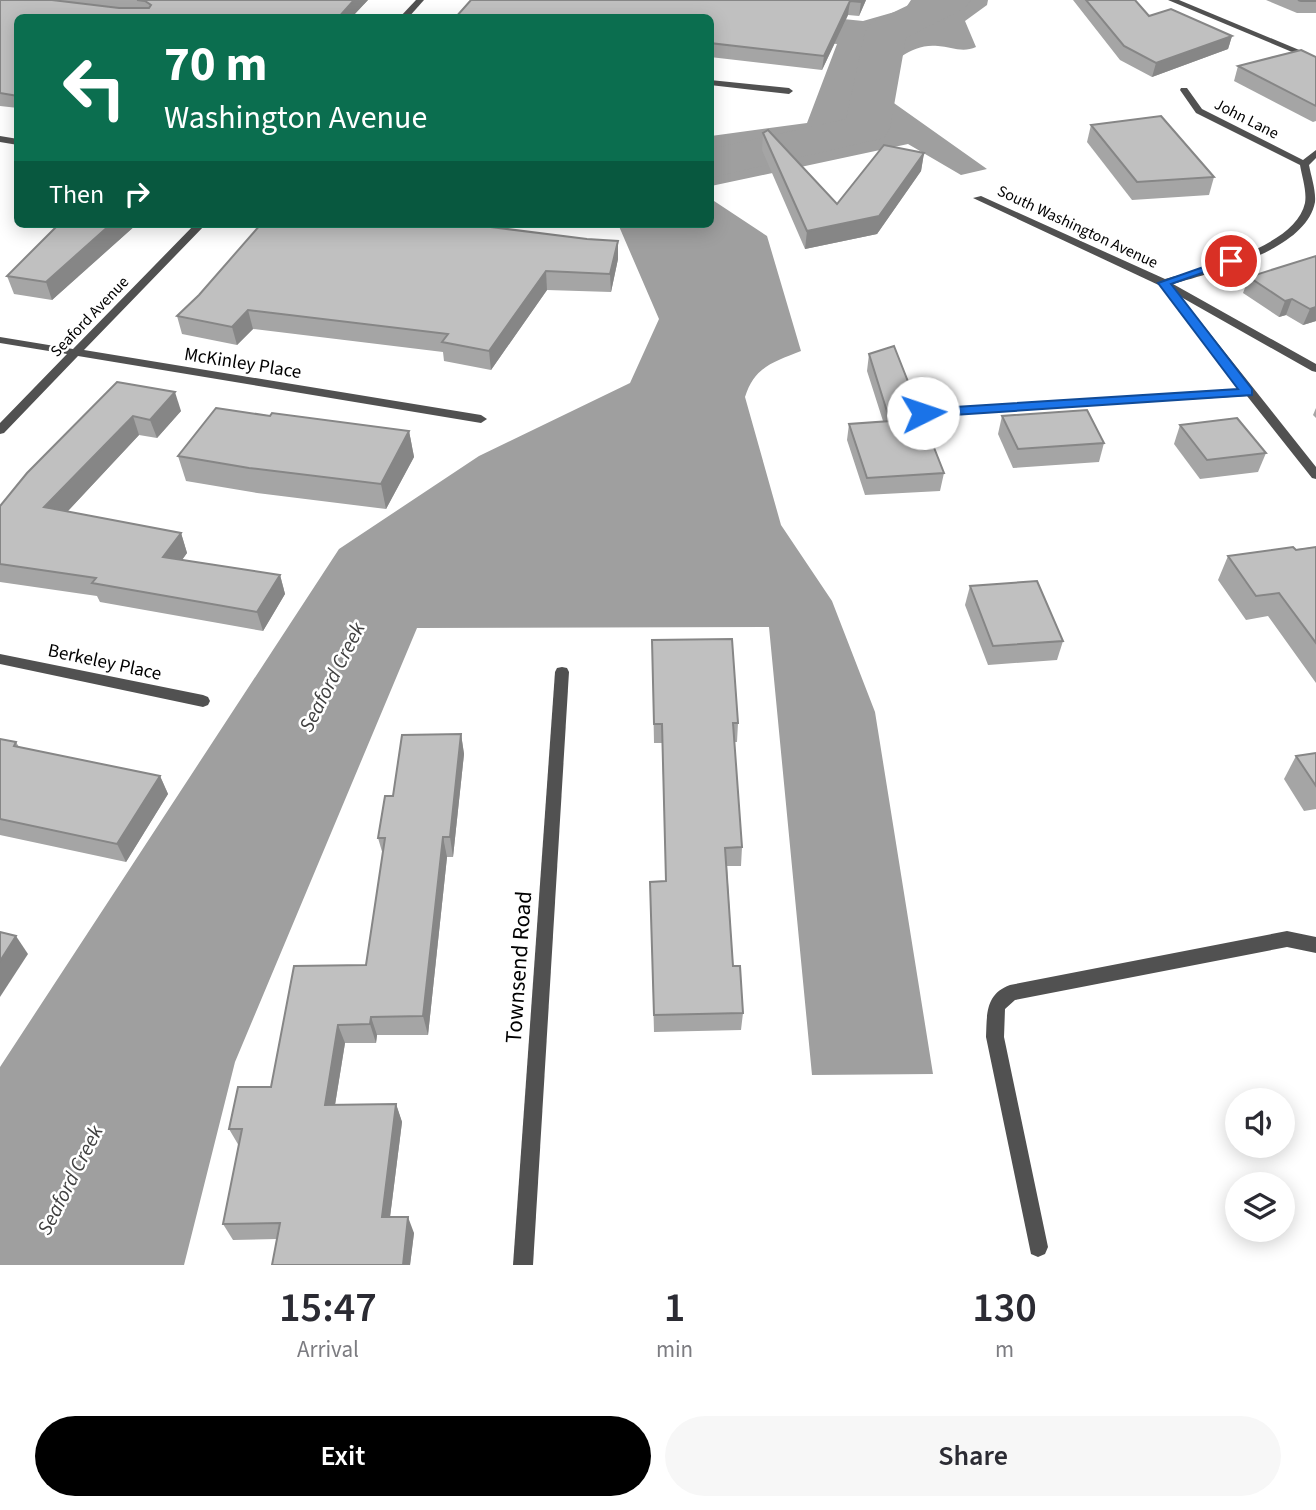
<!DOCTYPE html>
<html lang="en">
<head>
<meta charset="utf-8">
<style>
	:root { --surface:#fff; --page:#f7f7f7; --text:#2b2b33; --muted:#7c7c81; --accent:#000 }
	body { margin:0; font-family:"Source Sans 3",sans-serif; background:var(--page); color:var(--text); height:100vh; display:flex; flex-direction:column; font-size:26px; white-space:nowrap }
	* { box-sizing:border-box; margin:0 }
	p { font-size:23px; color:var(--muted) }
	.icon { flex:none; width:38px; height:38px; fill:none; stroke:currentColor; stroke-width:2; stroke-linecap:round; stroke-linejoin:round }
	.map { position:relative; height:1265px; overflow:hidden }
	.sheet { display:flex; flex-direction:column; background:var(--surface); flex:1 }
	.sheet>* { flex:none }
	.top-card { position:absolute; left:14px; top:14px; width:700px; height:214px; border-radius:10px; box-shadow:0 4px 18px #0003; background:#0b6e4f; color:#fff; overflow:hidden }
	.fabs { position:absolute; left:1225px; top:1088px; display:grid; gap:14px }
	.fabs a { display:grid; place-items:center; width:70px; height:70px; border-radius:50%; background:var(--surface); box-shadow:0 4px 18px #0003; font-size:35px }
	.pin { position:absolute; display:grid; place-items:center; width:60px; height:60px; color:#fff; margin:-30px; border:4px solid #fff; border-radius:50%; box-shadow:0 2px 7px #0007 }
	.me { position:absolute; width:77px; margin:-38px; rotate:86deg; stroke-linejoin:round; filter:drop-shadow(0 0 5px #0008) }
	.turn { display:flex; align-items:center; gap:24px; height:147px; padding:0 35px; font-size:32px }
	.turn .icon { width:91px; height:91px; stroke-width:2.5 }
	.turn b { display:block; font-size:49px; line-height:60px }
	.then { display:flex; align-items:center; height:66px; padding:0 35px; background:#0003; gap:14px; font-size:26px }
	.eta { display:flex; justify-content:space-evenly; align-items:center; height:119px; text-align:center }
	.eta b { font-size:42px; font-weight:600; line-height:49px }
	.action { display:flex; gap:14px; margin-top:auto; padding:14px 35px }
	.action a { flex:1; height:80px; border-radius:42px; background:var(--accent); color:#fff; font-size:28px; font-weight:600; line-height:80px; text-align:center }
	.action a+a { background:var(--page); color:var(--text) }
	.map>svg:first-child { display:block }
</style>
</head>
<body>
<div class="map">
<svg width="1316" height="1265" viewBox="0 0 1316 1265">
	<rect width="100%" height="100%" fill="#fff"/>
	<g fill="#9f9f9f">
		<path d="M657 0 863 21 905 9 911 0H988L987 5 965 21 976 47C963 53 951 47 938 46 912 43 894 62 875 78L891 101 987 169 961 175 908 144 711 186V136L807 123 837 44 711 31 710 18H580Z"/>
		<path d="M711 199 767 236 801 351C774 362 755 366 745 397L781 525 832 601 875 712 933 1074 812 1075 769 627 417 628 235 1062 184 1265H0V1067L339 549 479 456 630 383 659 319 618 224H710Z"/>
	</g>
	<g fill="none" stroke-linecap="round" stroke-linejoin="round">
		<polygon fill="#9f9f9f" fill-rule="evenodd" points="919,0 971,0 965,8 906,38 890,128 884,138 710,178 710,149 846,119 865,32 871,23"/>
		<path fill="#515151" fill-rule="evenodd" d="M1287 931 1316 937V953L1287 947 1015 1000 1005 1009 1004 1037 1048 1247 1045 1254 1038 1257 1031 1254 986 1037C987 1015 985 994 1010 985Z"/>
		<g fill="#515151" fill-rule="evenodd">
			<polygon points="416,0 424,0 408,18 399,18"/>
			<polygon points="1168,0 1179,0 1316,57 1316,62"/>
			<polygon points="710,80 789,88 793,91 789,94 710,85"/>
			<path d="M1181 88H1187L1202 109 1303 160 1316 150V158L1309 165C1311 176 1316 190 1315 202 1306 251 1213 272 1173 284L1316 364V372L1312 371 1181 297 1316 467V479L1312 478 1247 396 919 416V410L923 409 1242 389 1165 288 973 198 981 196 1165 279C1203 268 1295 248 1305 203 1307 191 1302 177 1300 165L1196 113 1180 90Z"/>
			<polygon points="0,136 18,139 18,145 0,142"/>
			<polygon points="195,224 206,224 84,350 481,415 487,419 481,423 78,356 4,433 0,434 0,423 67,354 0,343 0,337 73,349"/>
			<polygon points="0,654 203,695 208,697 210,701 208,705 203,707 0,664"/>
			<polygon points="562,667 567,668 569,672 533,1265 513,1265 555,672 557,668"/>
		</g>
	</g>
	<g fill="#a5a5a5">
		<polygon points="0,0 368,0 351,18 18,18 18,108 0,106"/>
		<polygon points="866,0 859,16 848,15 822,70 710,57 710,18 455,18"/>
		<polygon points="1073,0 1135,0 1149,16 1232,36 1228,49 1152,77 1120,60"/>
		<polygon points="1266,0 1316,0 1316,13 1297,13"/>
		<polygon points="1316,57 1316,121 1313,122 1234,81 1238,66"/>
		<polygon points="1091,125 1214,177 1209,195 1132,200 1087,142"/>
		<polygon points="763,133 837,204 924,153 921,171 877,234 805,249 762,150"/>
		<polygon points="59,224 137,224 52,300 14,294 7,276"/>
		<polygon points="587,239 618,241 618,259 611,292 547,290 491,370 444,361 443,352 253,329 237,345 182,334 177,316 199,295"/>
		<polygon points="1316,256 1316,321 1303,325 1286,315 1279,317 1243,293 1249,277"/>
		<polygon points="869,354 944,473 940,491 865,495 847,440 849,424 883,421 867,371"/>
		<polygon points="117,382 181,411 157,438 139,435 67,512 181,533 187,553 182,560 280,575 285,594 263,631 100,602 97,596 0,582 0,506"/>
		<polygon points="1316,408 1316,418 1313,415"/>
		<polygon points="270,416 409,431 414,457 386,509 257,493 186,481 178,456"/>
		<polygon points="1002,416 1104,443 1099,462 1013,468 998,434"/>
		<polygon points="1180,425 1266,453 1258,472 1200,479 1174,444"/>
		<polygon points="1316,547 1316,683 1268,616 1246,620 1218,580 1228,556"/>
		<polygon points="970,586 1063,641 1057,660 988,665 965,605"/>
		<polygon points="652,640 738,723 737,742 734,742 742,847 741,866 727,866 733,966 743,1013 741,1030 654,1032 650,882 666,881 662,743 654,743"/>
		<polygon points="461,734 464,754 453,857 447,857 428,1035 377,1035 376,1043 345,1043 335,1105 396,1104 402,1122 390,1217 414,1233 410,1265 272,1265 277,1239 233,1240 223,1224 239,1146 229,1129 271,1087 366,965 383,855 378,838 393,796"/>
		<polygon points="0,739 16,742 19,747 160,776 168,794 126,862 0,835"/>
		<polygon points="1316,753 1316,809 1304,811 1284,779 1296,756"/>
	</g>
	<g fill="#868686">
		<polygon points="354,0 368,0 351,18 338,18"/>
		<polygon points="862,0 866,0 859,16 861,2"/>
		<polygon points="850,1 848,15 822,70 824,56"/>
		<polygon points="1232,36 1228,49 1152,77 1156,63"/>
		<polygon points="924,153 921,171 877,234 805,249 807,231"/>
		<polygon points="111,224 137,224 52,300 46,282"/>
		<polygon points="618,241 618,259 611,292 610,274"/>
		<polygon points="546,271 547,290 491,370 489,351"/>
		<polygon points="1292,299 1286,315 1279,317 1285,301"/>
		<polygon points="1316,307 1316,321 1303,325 1310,309"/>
		<polygon points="248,310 253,329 237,345 232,327"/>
		<polygon points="175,392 181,411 157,438 150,420"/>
		<polygon points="133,416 139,435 53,527 44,507"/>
		<polygon points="409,431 414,457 386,509 381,484"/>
		<polygon points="181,533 187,553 170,576 163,557"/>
		<polygon points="280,575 285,594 263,631 257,612"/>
		<polygon points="461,734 464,754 453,857 450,837"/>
		<polygon points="160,776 168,794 126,862 117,844"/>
		<polygon points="443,837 447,857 428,1035 423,1016"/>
		<polygon points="16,936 28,954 0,997 0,961"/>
		<polygon points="371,1017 377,1035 376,1043 370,1024"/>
		<polygon points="338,1025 345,1043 332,1123 325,1105"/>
		<polygon points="396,1104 402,1122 388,1233 382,1217"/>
		<polygon points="408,1217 414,1233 410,1265 403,1265"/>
	</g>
	<g fill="#c0c0c0" stroke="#868686" stroke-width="2">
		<polygon points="0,0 52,0 119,8 149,8 151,5 145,1 137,0 354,0 338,18 18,18 18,96 0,93"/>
		<polygon points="471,0 862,0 861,2 850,1 824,56 710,43 710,18 455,18"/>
		<polygon points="1086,0 1135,0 1149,16 1171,9 1232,36 1156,63 1124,46"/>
		<polygon points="1298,0 1316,0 1316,1 1301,1"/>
		<polygon points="1301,50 1316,57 1316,106 1238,66"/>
		<polygon points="1161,116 1214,177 1137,182 1091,125"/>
		<polygon points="768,130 837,204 884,145 924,153 879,216 807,231 763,133"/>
		<polygon points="59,224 111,224 46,282 7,276"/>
		<polygon points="261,224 467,224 587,239 618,241 610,274 546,271 489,351 442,342 448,334 248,310 232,327 177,316 199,295"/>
		<polygon points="1316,256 1316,307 1310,309 1292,299 1285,301 1249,277"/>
		<polygon points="894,346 944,473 867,478 849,424 890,421 869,354"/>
		<polygon points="117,382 175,392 150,420 133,416 44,507 181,533 163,557 280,575 257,612 92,583 96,578 0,564 0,506 27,473"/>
		<polygon points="216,408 270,416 272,413 409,431 381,484 249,468 178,456"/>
		<polygon points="1087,410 1104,443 1018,449 1002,416"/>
		<polygon points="1237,418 1266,453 1207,460 1180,425"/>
		<polygon points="1293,547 1296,550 1316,547 1316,643 1279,593 1256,596 1228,556"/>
		<polygon points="1037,581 1063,641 993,646 970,586"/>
		<polygon points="732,639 738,723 733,723 742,847 725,848 733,966 740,966 743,1013 654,1015 650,882 666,881 662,724 654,724 652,640"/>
		<polygon points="461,734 450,837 443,837 423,1016 371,1017 370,1024 338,1025 325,1105 396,1104 382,1217 408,1217 403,1265 272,1265 280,1223 223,1224 242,1129 229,1129 238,1087 271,1087 294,966 366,965 385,838 378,838 385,796 393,796 402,735"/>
		<polygon points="0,739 16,742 14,746 160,776 117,844 0,819"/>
		<polygon points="1316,753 1316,786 1296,756"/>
		<polygon points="0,932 16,936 0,961"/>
	</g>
	<polygon fill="#1a73e8" stroke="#114b97" stroke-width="2" points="1226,259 1236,261 1171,284 1252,389 1252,395 923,417 916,413 923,409 1238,389 1158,283"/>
	<g text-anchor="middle" stroke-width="5" stroke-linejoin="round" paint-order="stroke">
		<g font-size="16" fill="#000" stroke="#fff">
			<text transform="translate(1247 118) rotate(27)" y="6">John Lane</text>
			<text transform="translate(1078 226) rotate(25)" y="6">South Washington Avenue</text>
			<text transform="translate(89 316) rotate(-46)" y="6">Seaford Avenue</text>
		</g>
		<g font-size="19" fill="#000" stroke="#fff">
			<text transform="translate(243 362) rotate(9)" y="7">McKinley Place</text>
			<text transform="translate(105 661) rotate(12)" y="7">Berkeley Place</text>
		</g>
		<g font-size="21" font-style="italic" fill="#404040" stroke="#fff">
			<text transform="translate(332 677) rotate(-63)" y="7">Seaford Creek</text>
			<text transform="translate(70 1180) rotate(-63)" y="7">Seaford Creek</text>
		</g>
		<g font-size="23" fill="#000" stroke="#fff">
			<text transform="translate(518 967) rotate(-86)" y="8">Townsend Road</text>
		</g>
	</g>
</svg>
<div class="fabs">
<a><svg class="icon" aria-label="sound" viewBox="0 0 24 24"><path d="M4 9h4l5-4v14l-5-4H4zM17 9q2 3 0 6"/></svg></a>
<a><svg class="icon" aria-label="layers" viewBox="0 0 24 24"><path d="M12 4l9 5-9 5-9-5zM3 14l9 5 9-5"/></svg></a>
</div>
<div class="pin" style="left:1231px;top:261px;background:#d93025"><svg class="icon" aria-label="arrive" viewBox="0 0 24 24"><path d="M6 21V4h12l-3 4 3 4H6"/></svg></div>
<svg class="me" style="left:923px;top:413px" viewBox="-20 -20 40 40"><circle r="19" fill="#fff"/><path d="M0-13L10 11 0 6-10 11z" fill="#1a73e8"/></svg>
<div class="top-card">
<div class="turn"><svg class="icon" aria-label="left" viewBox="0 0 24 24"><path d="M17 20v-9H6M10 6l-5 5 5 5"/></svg><div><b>70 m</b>Washington Avenue</div></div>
<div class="then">Then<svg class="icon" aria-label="right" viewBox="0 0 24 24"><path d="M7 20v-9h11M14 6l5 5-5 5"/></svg></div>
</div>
</div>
<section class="sheet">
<div class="eta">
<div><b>15:47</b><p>Arrival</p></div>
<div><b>1</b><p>min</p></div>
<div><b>130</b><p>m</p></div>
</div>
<div class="action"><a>Exit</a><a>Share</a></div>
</section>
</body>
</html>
